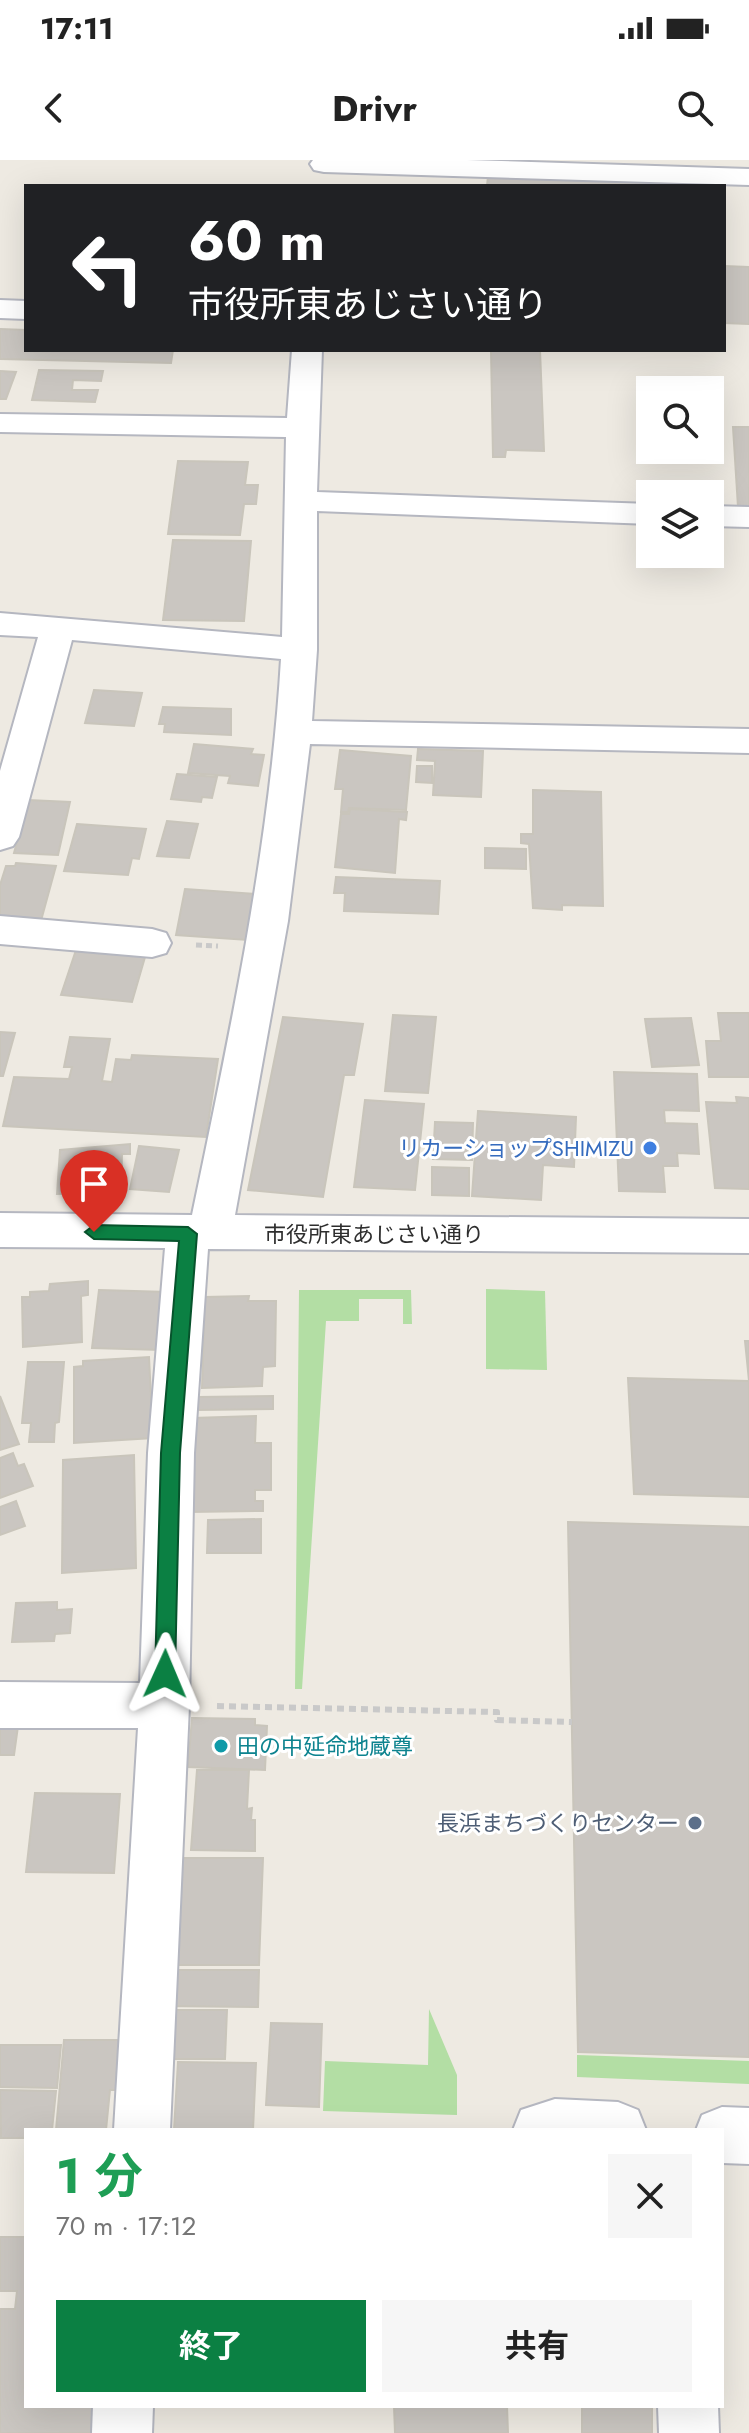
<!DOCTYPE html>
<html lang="ja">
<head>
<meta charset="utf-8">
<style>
	:root { --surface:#fff; --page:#f6f6f6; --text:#222; --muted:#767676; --accent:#0b8043 }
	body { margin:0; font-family:Jost,"Noto Sans JP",sans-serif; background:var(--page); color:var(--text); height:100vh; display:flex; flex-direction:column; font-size:30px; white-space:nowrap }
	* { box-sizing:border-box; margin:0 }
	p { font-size:26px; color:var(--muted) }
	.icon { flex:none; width:44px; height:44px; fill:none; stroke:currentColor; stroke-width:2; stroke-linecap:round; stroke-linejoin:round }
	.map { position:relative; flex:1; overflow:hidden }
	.drawer { position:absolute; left:24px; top:1968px; width:700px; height:280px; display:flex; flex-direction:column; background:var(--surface); border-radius:0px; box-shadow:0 8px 32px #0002 }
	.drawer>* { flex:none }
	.top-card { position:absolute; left:24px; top:24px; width:702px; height:168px; border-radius:0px; box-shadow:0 8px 32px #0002; background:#202124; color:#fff; overflow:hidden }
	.fabs { position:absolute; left:636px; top:216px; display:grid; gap:16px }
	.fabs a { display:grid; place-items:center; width:88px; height:88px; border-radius:0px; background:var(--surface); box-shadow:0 8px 32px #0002; font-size:40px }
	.pin { position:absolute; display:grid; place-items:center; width:68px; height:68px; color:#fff; margin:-82px -34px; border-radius:50% 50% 50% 0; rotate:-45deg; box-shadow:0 0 8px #0007 }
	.pin .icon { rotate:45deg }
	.me { position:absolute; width:88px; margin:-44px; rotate:1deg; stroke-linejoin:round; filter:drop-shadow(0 0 6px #0008) }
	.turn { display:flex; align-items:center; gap:28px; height:168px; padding:0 32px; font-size:36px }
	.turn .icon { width:104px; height:104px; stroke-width:2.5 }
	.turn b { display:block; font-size:56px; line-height:68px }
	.round { display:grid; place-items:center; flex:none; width:84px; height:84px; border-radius:0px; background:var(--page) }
	.headline { display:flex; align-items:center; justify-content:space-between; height:136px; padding:0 32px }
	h1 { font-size:48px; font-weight:700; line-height:60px; color:#1e9e55 }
	.primary-button { display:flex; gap:16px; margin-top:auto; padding:16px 32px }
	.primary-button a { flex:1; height:92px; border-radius:0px; background:var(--accent); color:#fff; font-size:32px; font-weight:700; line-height:92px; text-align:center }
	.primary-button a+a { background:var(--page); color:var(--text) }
	.status { display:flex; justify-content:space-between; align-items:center; height:56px; padding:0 40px; background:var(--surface); direction:ltr }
	.status svg { height:22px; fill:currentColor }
	header { display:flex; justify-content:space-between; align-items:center; height:104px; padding:0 32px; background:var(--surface); font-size:36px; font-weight:700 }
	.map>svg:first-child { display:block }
</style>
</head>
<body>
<div class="status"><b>17:11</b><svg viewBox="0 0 49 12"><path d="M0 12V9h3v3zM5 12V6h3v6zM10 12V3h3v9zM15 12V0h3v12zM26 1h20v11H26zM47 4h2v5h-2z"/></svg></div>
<header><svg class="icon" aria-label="back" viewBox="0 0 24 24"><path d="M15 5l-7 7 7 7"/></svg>Drivr<svg class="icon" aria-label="search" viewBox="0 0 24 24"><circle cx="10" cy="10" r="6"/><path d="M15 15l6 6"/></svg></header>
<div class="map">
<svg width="749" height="2273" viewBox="0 0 749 2273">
	<rect width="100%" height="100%" fill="#eeeae2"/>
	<g fill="#b3dea4">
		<polygon points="486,1129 545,1131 547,1210 486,1209"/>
		<polygon points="299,1130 411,1130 412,1164 403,1164 403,1139 359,1139 359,1161 326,1161 302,1529 295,1529"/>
		<polygon points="429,1849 457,1915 457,1955 323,1951 325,1901 428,1905"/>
		<polygon points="577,1895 749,1901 749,1924 577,1917"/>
	</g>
	<g fill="#cac6c1" stroke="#c9c5bb" stroke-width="2">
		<polygon points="488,16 657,23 657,26 487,26"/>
		<polygon points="724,106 749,107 749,164 724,163"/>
		<polygon points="0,169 26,170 26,190 173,190 171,203 0,199"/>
		<polygon points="491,190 540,190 544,291 506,290 505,297 493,297"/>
		<polygon points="39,210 103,211 101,221 73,220 72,230 98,230 95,242 32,240"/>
		<polygon points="0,211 16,212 6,239 0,239"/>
		<polygon points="733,267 749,267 749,347 738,347"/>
		<polygon points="178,301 248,302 245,325 258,325 256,344 244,344 240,375 168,374"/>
		<polygon points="173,380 251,381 244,461 163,460"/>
		<polygon points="94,530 142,533 134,566 85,563"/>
		<polygon points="163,547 231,549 231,575 164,572 165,564 159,564"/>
		<polygon points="194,584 253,589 251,594 264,595 258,626 228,623 230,616 188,613"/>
		<polygon points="418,589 483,591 481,637 433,635 435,601 417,600"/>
		<polygon points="340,590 411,596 406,650 349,648 348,652 341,652 343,629 335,629"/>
		<polygon points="417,606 432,606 432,623 416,622"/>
		<polygon points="177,614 217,617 212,638 202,637 201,642 171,639"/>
		<polygon points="533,630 601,632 603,746 562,745 562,750 533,748 529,684 521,683 521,674 533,674"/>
		<polygon points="28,640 70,642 58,695 14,693"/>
		<polygon points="350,649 407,652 406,660 399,659 395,713 335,707 341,654 349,654"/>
		<polygon points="167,661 198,664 189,698 157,696"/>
		<polygon points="77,664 146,669 139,699 132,698 128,715 64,711"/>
		<polygon points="485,688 526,689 526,709 485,708"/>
		<polygon points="16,703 56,706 39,768 0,765 0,725 6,706 15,706"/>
		<polygon points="336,717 440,721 438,754 344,751 345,733 334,733"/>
		<polygon points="185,729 256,734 248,780 176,775"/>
		<polygon points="76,790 145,797 132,842 61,835"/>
		<polygon points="718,853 749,853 749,917 709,917 706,881 721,881"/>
		<polygon points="393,855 436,857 428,933 385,931"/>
		<polygon points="283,857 363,864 354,915 344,915 323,1037 248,1030"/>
		<polygon points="691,858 699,905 652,907 645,859"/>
		<polygon points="0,872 15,873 3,916 0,916"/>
		<polygon points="70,877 110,879 102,921 112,922 116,899 131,900 132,895 218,899 206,977 3,966 14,917 69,919 72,907 64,907"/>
		<polygon points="614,912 697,914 699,951 664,950 665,963 697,964 699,994 677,993 678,1006 663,1006 665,1032 619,1031"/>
		<polygon points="736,937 749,938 749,1029 715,1028 706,942 737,943"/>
		<polygon points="365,940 424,944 415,1030 354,1027"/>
		<polygon points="478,951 576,957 574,1007 543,1005 541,1040 472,1036"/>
		<polygon points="435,962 473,963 472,1000 433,999"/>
		<polygon points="130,984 130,994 122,994 121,1032 57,1034 60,990"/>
		<polygon points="139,986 179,990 169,1032 130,1029"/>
		<polygon points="432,1007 469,1008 469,1036 432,1035"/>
		<polygon points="88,1121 88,1135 81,1136 82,1182 23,1187 22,1137 30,1137 30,1132 49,1131 50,1124"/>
		<polygon points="99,1130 168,1132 162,1190 92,1188"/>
		<polygon points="249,1136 248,1141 276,1141 275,1206 263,1207 262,1226 202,1228 205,1137"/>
		<polygon points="745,1181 749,1181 749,1337 634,1334 628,1218 749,1221"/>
		<polygon points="149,1197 153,1278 74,1283 74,1207 83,1206 83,1201"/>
		<polygon points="28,1202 64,1202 59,1262 55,1263 54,1282 29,1282 31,1263 22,1263"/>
		<polygon points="0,1236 19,1284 0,1290"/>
		<polygon points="273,1236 273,1249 197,1250 198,1237"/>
		<polygon points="256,1256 255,1283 271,1283 271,1330 255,1330 255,1341 263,1341 263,1351 189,1352 192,1258"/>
		<polygon points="13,1293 18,1306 24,1304 33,1326 0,1338 0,1298"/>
		<polygon points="134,1295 136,1408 62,1413 63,1300"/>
		<polygon points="16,1341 25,1366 0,1375 0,1347"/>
		<polygon points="261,1359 261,1393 207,1393 208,1360"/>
		<polygon points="568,1362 749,1367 749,1897 578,1892"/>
		<polygon points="57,1442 57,1450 72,1449 70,1473 55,1474 54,1481 12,1482 16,1443"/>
		<polygon points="192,1558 255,1559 255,1565 267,1566 265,1610 188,1607"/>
		<polygon points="0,1559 19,1559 14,1595 0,1595"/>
		<polygon points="197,1610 249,1610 247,1649 252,1648 251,1660 255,1660 255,1691 191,1690"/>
		<polygon points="35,1633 120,1634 114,1713 26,1712"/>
		<polygon points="171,1698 263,1698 259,1805 164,1805"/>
		<polygon points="163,1810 259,1810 258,1847 160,1846"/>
		<polygon points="173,1850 227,1850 225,1899 156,1899"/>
		<polygon points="271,1863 322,1864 319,1947 266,1945"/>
		<polygon points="64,1880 124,1880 120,1930 110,1930 106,1970 56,1970"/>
		<polygon points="0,1885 61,1885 57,1928 0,1927"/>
		<polygon points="178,1902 256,1903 253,1970 174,1970"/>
		<polygon points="0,1930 56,1931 52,1970 26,1970 26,1978 1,1978"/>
		<polygon points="0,2077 26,2077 26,2246 101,2246 99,2273 0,2273 0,2149 15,2149 17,2131 0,2131"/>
		<polygon points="394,2246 507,2246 508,2273 395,2273"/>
		<rect x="582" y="2246" width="70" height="27"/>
	</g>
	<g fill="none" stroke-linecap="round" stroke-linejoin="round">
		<g stroke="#b5b7c0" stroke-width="4">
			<g id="minor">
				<polygon points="313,0 467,0 749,9 749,25 324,12 314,10 310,4"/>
				<polygon points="0,140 26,141 26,159 0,158"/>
				<path d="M292 190H322L317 332 650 344V364L317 351V490L312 561 749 569V593L310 584 288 761 235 1055 749 1059V1093L208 1089 194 1293 189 1546 170 1970H114L138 1568H0V1522L140 1523 148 1293 165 1088 0 1087V1053L192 1055C230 872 270 686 281 499L72 480 19 677 13 686 0 690V611L38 477 0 475V453L282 477 286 277 0 272V254L287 258Z"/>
				<polygon points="710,346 749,347 749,367 710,366"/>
				<polygon points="0,756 152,769 166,773 171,783 166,793 152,797 0,784"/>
				<polygon points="555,1939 618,1942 638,1950 646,1970 513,1970 521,1950"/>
				<polygon points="722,1947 749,1948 749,2004 722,2003 722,1970 696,1970 702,1955"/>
				<polygon points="93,2246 153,2246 152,2273 92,2273"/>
				<polygon points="658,2246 718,2246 719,2273 659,2273"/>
			</g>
		</g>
		<polyline stroke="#c9c9c9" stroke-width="5" stroke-dasharray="6 4" stroke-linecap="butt" points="196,785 218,786"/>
		<polyline stroke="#c9c9c9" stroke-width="6" stroke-dasharray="7 5" stroke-linecap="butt" points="217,1546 497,1552 497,1560 572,1562"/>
		<use href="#minor" fill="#fff" fill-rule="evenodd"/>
	</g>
	<polygon fill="#0b8043" stroke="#07532c" stroke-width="2" points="94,1065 188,1067 197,1074 180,1293 175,1514 172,1520 165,1523 158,1520 155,1514 161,1293 179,1081 94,1079 85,1072"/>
	<circle fill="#3f7fe0" stroke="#fff" stroke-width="3" cx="650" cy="988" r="8"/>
	<circle fill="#0f9aa8" stroke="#fff" stroke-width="3" cx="221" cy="1586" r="8"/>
	<circle fill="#5c6f8a" stroke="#fff" stroke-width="3" cx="695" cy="1663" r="8"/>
	<g text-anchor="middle" stroke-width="6" stroke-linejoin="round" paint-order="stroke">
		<g font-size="22" fill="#366cbe" stroke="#fff" text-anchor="end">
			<text x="634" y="996">リカーショップSHIMIZU</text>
		</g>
		<g font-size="22" fill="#2e2e2e" stroke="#fff">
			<text x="374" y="1082">市役所東あじさい通り</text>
		</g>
		<g font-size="22" fill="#0d838f" stroke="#fff" text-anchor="start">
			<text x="237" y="1594">田の中延命地蔵尊</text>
		</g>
		<g font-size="22" fill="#4e5e75" stroke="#fff" text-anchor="end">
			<text x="679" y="1671">長浜まちづくりセンター</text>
		</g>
	</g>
</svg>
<div class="fabs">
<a><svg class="icon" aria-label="search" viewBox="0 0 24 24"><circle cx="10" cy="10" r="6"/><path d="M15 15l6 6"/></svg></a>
<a><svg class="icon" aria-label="layers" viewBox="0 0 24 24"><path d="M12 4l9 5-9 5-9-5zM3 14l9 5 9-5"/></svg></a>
</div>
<div class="pin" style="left:94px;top:1072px;background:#d93025"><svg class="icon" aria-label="arrive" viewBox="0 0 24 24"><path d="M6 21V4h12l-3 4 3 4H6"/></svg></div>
<svg class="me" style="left:165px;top:1514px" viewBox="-20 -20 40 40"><path d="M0-17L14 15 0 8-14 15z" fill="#0b8043" stroke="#fff" stroke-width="4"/></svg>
<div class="top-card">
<div class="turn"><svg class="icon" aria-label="left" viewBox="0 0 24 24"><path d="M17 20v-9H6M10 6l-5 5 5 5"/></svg><div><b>60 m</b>市役所東あじさい通り</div></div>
</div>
<section class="drawer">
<div class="headline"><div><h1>1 分</h1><p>70 m · 17:12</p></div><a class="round"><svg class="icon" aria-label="close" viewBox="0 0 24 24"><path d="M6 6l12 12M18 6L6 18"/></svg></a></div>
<div class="primary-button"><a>終了</a><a>共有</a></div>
</section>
</div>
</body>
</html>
